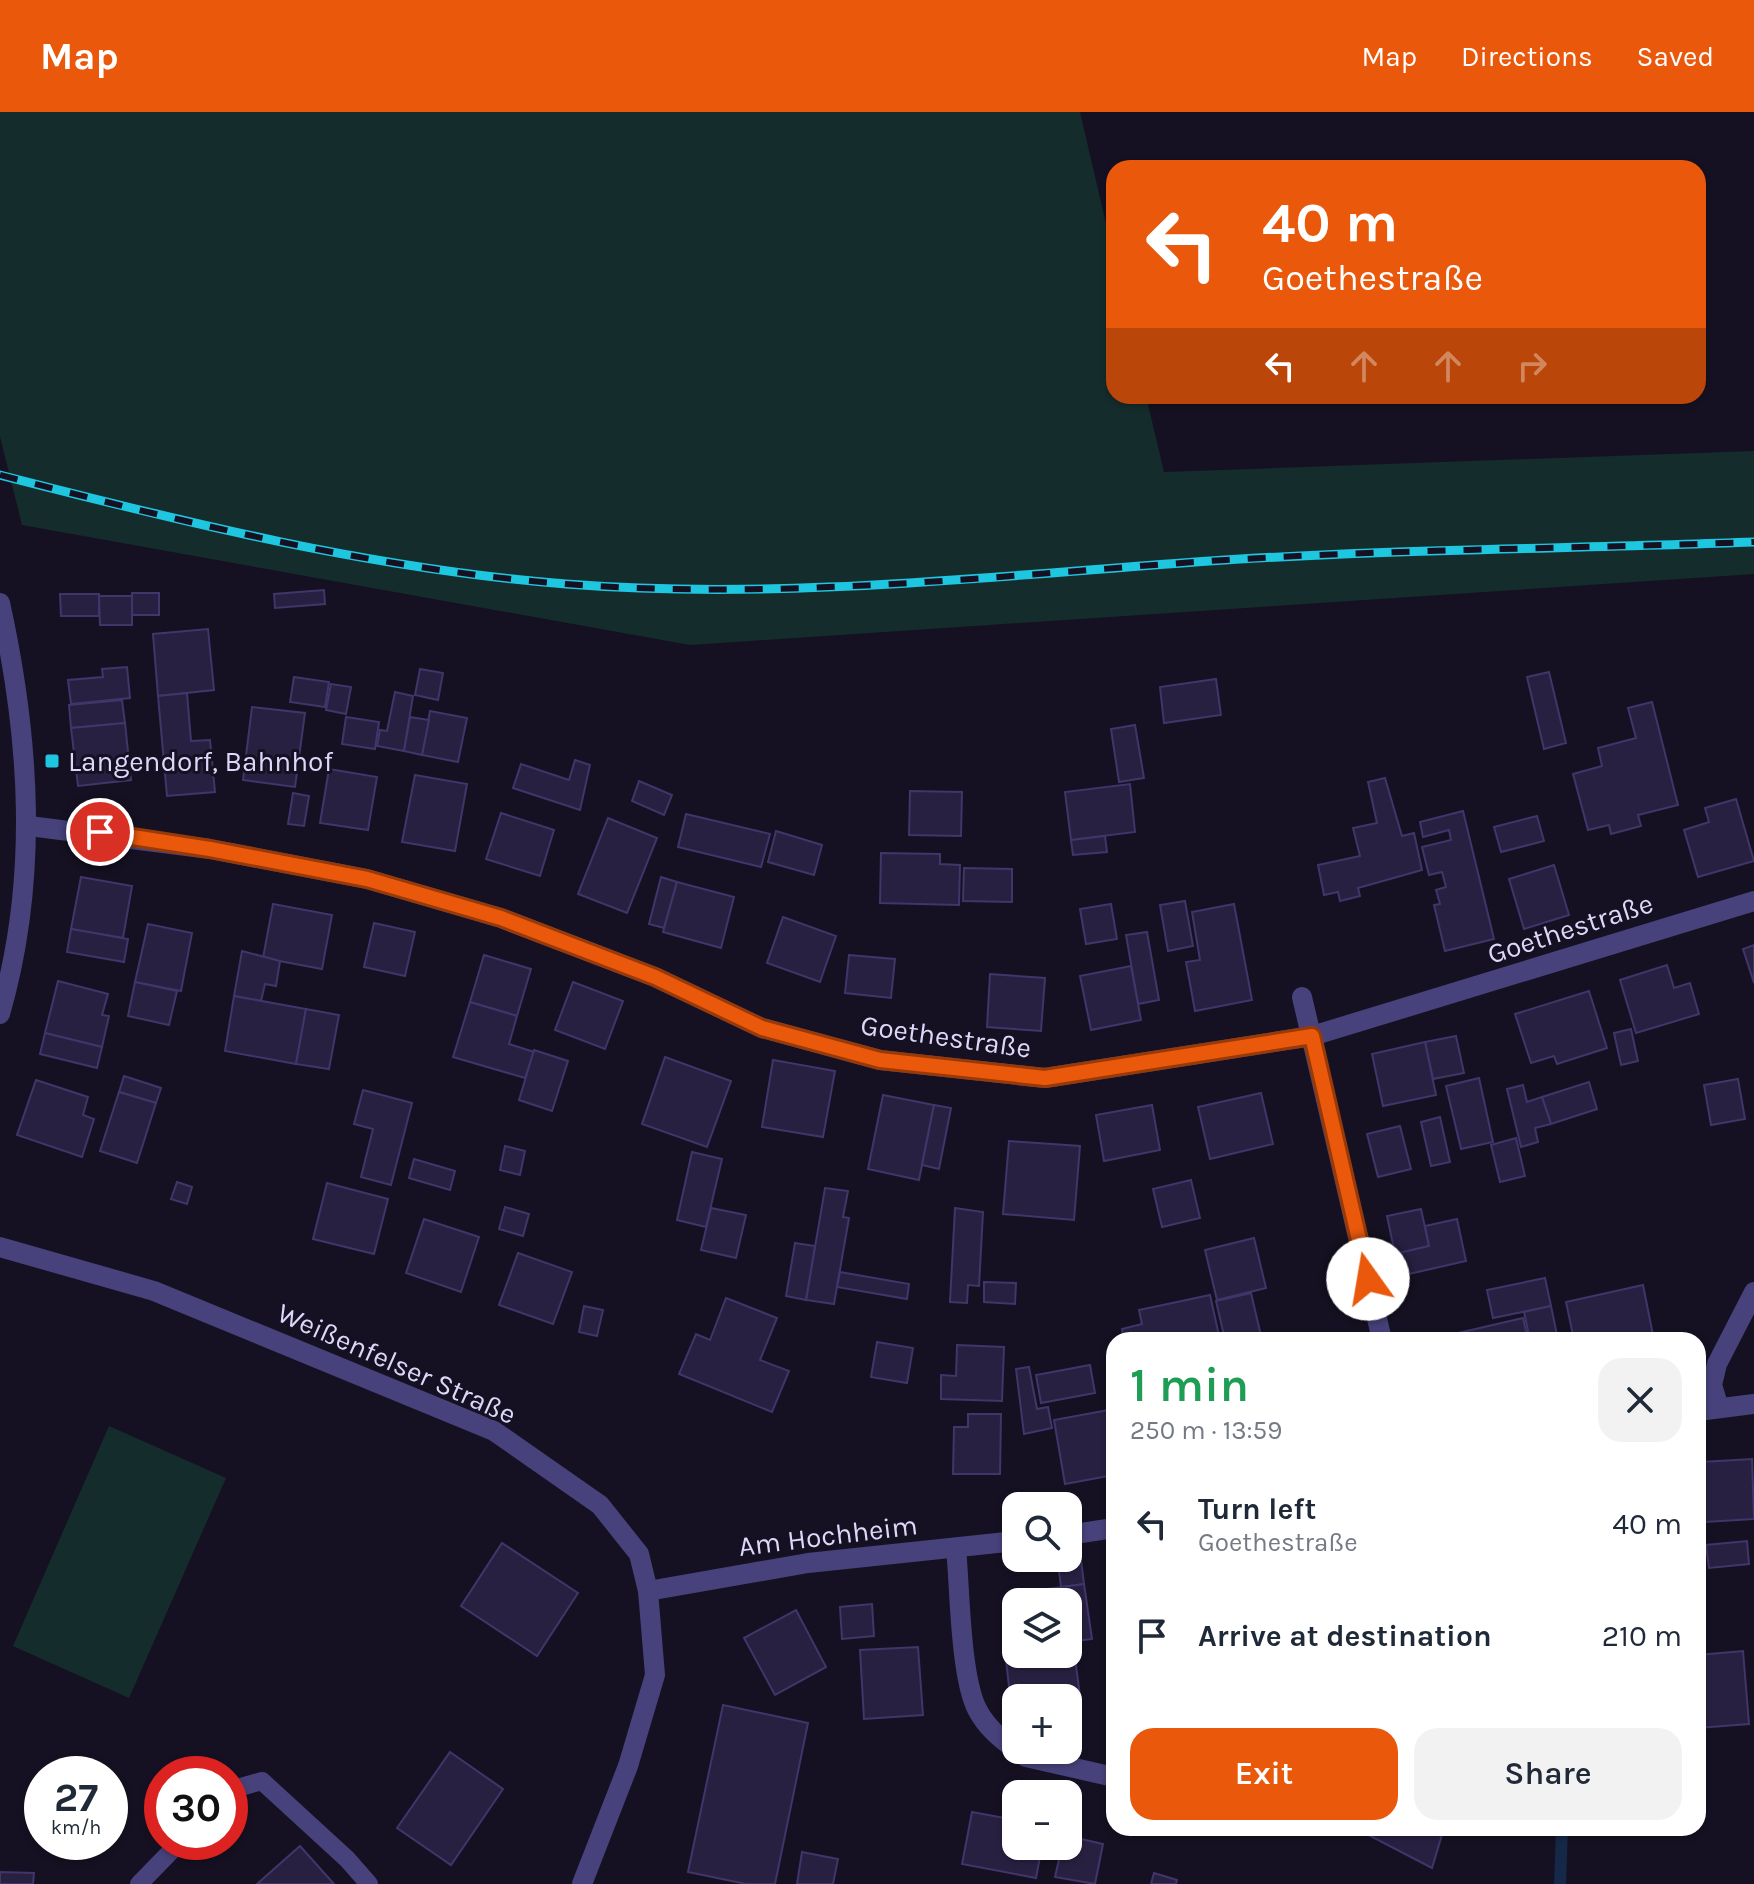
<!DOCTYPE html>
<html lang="en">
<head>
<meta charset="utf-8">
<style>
	:root { --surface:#fff; --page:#f2f2f3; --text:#1f2937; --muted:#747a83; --accent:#ea580c }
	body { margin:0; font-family:Karla,sans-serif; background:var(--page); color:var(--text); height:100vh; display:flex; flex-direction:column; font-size:30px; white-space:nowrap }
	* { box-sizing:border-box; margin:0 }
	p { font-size:26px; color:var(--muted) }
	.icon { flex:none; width:44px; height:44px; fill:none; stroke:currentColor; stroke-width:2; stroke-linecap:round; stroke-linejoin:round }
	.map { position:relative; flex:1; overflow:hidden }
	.panel { position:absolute; left:1106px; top:1220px; width:600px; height:504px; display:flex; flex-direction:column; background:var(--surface); border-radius:24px; box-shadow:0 2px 6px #0004 }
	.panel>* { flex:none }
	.hud { position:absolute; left:1106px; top:48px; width:600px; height:244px; border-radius:24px; box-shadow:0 2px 6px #0004; background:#ea580c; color:#fff; overflow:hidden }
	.fabs { position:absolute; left:1002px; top:1380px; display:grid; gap:16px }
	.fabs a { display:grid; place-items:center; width:80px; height:80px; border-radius:16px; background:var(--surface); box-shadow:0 2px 6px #0004; font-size:40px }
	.speed { position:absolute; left:24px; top:1644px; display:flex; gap:16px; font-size:40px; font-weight:700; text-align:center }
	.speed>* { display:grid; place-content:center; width:104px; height:104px; border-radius:50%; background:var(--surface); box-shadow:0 2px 6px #0004; line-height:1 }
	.speed small { font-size:20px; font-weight:400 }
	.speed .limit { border:12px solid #d22; background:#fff; color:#111 }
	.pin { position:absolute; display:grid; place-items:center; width:68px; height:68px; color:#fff; margin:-34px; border:4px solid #fff; border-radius:50%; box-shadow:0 2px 8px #0007 }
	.me { position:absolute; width:88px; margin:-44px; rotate:347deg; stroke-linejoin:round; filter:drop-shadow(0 0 6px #0008) }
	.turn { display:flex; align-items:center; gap:28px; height:168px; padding:0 24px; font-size:36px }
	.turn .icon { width:104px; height:104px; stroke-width:2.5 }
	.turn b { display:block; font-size:56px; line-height:68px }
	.lanes { display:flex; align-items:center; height:76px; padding:0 24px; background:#0003; justify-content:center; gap:40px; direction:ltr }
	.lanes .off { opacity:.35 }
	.round { display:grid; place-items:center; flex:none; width:84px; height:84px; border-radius:24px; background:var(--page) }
	.headline { display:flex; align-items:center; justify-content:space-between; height:136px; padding:0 24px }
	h1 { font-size:48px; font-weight:600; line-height:60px; color:#1e9e55 }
	.button { display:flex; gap:16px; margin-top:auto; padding:16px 24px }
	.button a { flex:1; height:92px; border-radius:24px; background:var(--accent); color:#fff; font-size:32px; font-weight:600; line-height:92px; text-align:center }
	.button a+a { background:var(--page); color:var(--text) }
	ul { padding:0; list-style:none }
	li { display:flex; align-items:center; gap:24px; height:112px; padding:0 24px }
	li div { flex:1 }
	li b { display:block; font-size:30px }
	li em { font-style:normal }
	header { display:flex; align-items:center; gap:48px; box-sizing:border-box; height:112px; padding:0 40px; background:var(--accent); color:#fff }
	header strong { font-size:38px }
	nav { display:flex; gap:44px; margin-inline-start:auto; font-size:28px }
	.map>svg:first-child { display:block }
</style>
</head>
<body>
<header>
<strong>Map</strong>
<nav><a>Map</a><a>Directions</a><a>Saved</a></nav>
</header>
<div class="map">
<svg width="1754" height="1772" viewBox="0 0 1754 1772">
	<rect width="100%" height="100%" fill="#151122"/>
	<g fill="#152c2c">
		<polygon points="0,0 1080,0 1114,146 1114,284 1146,284 1164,360 1754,339 1754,462 690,533 22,413 0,325"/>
		<polygon points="109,1314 226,1366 129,1586 13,1534"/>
	</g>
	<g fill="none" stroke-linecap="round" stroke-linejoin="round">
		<polyline stroke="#162847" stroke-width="12" points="1560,1772 1562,1716"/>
	</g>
	<g fill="#282041" stroke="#41356a" stroke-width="2">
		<polygon points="324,478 325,492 275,496 274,482"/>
		<rect x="132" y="481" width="27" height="22"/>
		<polygon points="60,482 99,482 99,504 61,504"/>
		<polygon points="99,484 132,484 132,513 100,513"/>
		<polygon points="208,517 214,578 158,584 153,522"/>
		<polygon points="127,555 130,586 71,592 68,568 103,565 102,557"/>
		<polygon points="420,557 443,561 438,588 415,583"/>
		<polygon points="1549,560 1566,631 1544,637 1527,565"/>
		<polygon points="294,565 329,570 325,595 290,590"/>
		<polygon points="1216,567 1221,603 1164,611 1160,575"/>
		<polygon points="331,572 351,575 346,602 326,598"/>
		<polygon points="395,580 413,584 404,639 377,634 380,618 387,619"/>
		<polygon points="187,581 191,629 210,628 215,680 167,684 158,584"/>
		<polygon points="122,588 125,611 71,616 69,593"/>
		<polygon points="1652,590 1678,693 1638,703 1641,714 1611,722 1609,713 1588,718 1573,662 1602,654 1598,636 1636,626 1628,596"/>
		<polygon points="252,595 305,601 295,675 243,668"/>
		<polygon points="430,599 467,606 458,650 422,643"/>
		<polygon points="346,605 379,610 375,637 342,632"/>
		<polygon points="410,605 429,608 422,643 404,639"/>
		<polygon points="125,611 131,668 78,674 71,616"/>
		<polygon points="1135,613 1144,666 1119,670 1111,617"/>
		<polygon points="575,648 590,653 580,698 513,676 521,652 569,668"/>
		<polygon points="329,657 377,665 368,718 320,711"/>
		<polygon points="415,663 467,672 455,739 402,730"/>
		<polygon points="1385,666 1402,724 1414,721 1422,758 1358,776 1360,784 1340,789 1338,780 1324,783 1318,753 1360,744 1353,716 1377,711 1368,670"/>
		<polygon points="639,669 672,683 664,703 632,689"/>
		<polygon points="1130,672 1135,720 1071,728 1065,680"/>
		<polygon points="910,679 962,680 961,724 909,723"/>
		<polygon points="293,681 309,684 304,714 288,712"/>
		<polygon points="1736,687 1754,749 1698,765 1684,718 1709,710 1705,696"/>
		<polygon points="1463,699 1494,827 1445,839 1434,793 1440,792 1436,778 1446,775 1442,760 1429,763 1422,735 1451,728 1449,718 1423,725 1420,710"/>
		<polygon points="501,701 554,718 540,764 486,747"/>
		<polygon points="686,702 770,722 761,755 678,735"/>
		<polygon points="1537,704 1544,729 1501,740 1494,715"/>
		<polygon points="608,706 657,726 627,801 578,782"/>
		<polygon points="776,719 822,733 814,763 768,750"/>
		<polygon points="1105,724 1107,740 1073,743 1071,728"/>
		<polygon points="881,741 940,742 940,752 960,753 959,793 880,791"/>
		<polygon points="1554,753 1569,803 1524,817 1509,767"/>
		<polygon points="964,756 1012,757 1012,790 963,789"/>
		<polygon points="81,765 132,774 123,826 71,817"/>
		<polygon points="661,765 677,770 664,816 649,812"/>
		<polygon points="677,770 734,785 721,836 663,820"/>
		<polygon points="1185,789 1193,834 1168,839 1160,793"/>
		<polygon points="273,792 332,803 322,857 263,846"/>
		<polygon points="1111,792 1117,827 1086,832 1080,797"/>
		<polygon points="1234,792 1252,888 1195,899 1186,850 1200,848 1192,800"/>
		<polygon points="783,805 836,824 820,870 767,851"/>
		<polygon points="374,811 415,820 405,864 364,855"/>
		<polygon points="148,812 192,821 181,879 135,870"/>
		<polygon points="71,817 128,827 124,850 67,840"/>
		<polygon points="1147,820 1159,888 1138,892 1126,823"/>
		<polygon points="1754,833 1754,871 1743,837"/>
		<polygon points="242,839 280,849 276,874 265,872 261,889 234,884"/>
		<polygon points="484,843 531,857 517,904 470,890"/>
		<polygon points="849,843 895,847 891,886 845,881"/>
		<polygon points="1667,853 1674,876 1690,871 1699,902 1636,921 1620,868"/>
		<polygon points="1131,854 1141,908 1091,918 1080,864"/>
		<polygon points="990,862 1045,866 1041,919 987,915"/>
		<polygon points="58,869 108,882 102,903 109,904 102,935 45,921"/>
		<polygon points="135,870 177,879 169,913 128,904"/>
		<polygon points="573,870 623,889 605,937 555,918"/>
		<polygon points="1589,879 1607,936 1557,952 1554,944 1531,951 1515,902"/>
		<polygon points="234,884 306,897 296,952 225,939"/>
		<polygon points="470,890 517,904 509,932 534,940 525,966 453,945"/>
		<polygon points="306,897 339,903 329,957 296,952"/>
		<polygon points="1631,917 1638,949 1621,953 1614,921"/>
		<polygon points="45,921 102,935 97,956 40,942"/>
		<polygon points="1456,924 1464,961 1433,967 1425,930"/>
		<polygon points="1425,930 1436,983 1383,994 1372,942"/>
		<polygon points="534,938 568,949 552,999 519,988"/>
		<polygon points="665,945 731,969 707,1035 642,1012"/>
		<polygon points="773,948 835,959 823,1025 762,1015"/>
		<polygon points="124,964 161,976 156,991 119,980"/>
		<polygon points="1479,966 1493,1030 1461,1037 1446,974"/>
		<polygon points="1738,967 1745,1007 1711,1013 1704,973"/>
		<polygon points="36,968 88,985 83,1003 94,1007 82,1045 17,1023"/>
		<polygon points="1589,970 1597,997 1551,1012 1542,985"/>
		<polygon points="1523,973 1527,990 1542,985 1551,1012 1535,1016 1538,1030 1521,1035 1507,977"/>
		<polygon points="363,978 412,991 391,1073 361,1065 373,1017 354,1012"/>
		<polygon points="119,980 156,991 137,1051 100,1039"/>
		<polygon points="1261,981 1273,1032 1210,1047 1198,995"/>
		<polygon points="883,983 934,993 919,1068 868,1057"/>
		<polygon points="934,993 951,996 939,1057 922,1053"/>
		<polygon points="1152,993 1160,1038 1104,1049 1096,1003"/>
		<polygon points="1440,1005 1450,1050 1431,1054 1421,1010"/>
		<polygon points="1400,1014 1411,1057 1378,1065 1367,1022"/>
		<polygon points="1516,1026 1525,1064 1500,1070 1491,1033"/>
		<polygon points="1009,1029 1080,1034 1074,1108 1003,1102"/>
		<polygon points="505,1034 525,1039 520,1063 500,1058"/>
		<polygon points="692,1040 722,1047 706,1115 677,1108"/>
		<polygon points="414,1047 455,1059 450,1078 409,1066"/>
		<polygon points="1191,1068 1200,1106 1162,1115 1153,1077"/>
		<polygon points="177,1070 192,1075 187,1092 171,1087"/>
		<polygon points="327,1071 388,1087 374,1142 313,1127"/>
		<polygon points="825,1076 848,1079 843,1105 849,1106 834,1192 806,1188"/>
		<polygon points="505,1095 529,1102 523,1124 499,1117"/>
		<polygon points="711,1096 746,1103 736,1146 701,1138"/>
		<polygon points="955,1096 983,1100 979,1174 968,1173 967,1191 950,1190"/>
		<polygon points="1421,1097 1429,1134 1395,1142 1387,1104"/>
		<polygon points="424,1107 479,1125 461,1180 406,1161"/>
		<polygon points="1457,1107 1466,1149 1400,1164 1395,1142 1429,1134 1425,1114"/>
		<polygon points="1254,1126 1266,1176 1217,1188 1205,1138"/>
		<polygon points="795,1131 815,1134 806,1188 786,1184"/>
		<polygon points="518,1141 572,1160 553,1212 499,1193"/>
		<polygon points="840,1160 909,1172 907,1187 837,1175"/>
		<polygon points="1545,1166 1551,1194 1493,1206 1487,1178"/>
		<polygon points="984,1170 1016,1171 1015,1192 984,1190"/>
		<polygon points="1643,1173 1654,1228 1574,1228 1566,1190"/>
		<polygon points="1251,1181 1262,1228 1225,1228 1216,1189"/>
		<polygon points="1210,1183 1220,1228 1124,1228 1122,1217 1142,1212 1139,1198"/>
		<polygon points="726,1186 777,1206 760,1248 789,1259 772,1300 679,1262 696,1222 710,1228"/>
		<polygon points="584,1194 603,1198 597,1224 579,1220"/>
		<polygon points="1551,1194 1558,1228 1530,1228 1524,1200"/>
		<polygon points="1523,1206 1528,1228 1432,1228 1432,1227"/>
		<polygon points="877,1230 913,1236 907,1271 871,1265"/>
		<polygon points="957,1233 1004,1235 1002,1289 941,1287 941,1263 956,1264"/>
		<polygon points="1090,1253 1095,1281 1041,1291 1036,1263"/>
		<polygon points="1029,1255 1037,1297 1048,1295 1052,1316 1024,1322 1016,1257"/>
		<polygon points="1114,1297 1114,1363 1065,1372 1054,1308"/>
		<polygon points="968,1302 1001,1302 1000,1362 953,1362 954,1315 968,1315"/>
		<polygon points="1752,1347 1754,1407 1705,1410 1701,1350"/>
		<polygon points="1747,1429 1749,1452 1709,1456 1706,1433"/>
		<polygon points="502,1431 578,1481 537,1544 461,1494"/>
		<polygon points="1081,1448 1084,1472 1061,1475 1058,1451"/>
		<polygon points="1084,1472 1092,1527 1068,1530 1068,1490 1033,1490 1031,1479"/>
		<polygon points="872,1492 874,1524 842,1527 840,1495"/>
		<polygon points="796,1498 826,1555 775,1583 744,1526"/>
		<polygon points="1068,1530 1073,1530 1081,1592 1068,1594 1068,1586 1016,1586 1016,1601 1012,1601 1005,1539 1068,1542"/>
		<polygon points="918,1535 923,1603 864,1607 860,1538"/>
		<polygon points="1743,1539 1749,1612 1698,1616 1698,1543"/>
		<polygon points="723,1593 808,1611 775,1772 746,1772 688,1760"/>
		<polygon points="450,1640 503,1677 451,1753 397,1716"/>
		<polygon points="972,1700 1016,1708 1016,1734 1042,1734 1036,1766 962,1752"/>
		<polygon points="1355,1716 1444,1716 1432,1756"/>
		<polygon points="1068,1724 1103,1732 1095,1772 1055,1765 1062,1734 1068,1734"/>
		<polygon points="300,1734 334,1772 257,1772"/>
		<polygon points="802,1740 838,1747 833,1772 797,1772"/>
		<polygon points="0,1760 34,1761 33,1772 0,1772"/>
		<polygon points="1154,1761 1177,1768 1176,1772 1151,1772"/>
	</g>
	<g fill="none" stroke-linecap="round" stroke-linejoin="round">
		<g stroke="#47427b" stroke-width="18">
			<polyline points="230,1678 262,1669 347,1747 369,1772"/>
			<polyline points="139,1772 180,1730"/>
		</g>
		<g stroke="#47427b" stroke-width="20">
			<path d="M0 491C30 627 39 767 0 902"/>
			<polyline points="29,714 210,737 367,767 501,806 655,865 762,916 880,948 1045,966 1312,924 1754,789"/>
			<polyline points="1302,885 1382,1228"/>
			<polyline points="1719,1296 1712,1273 1717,1252 1754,1180"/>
			<polyline points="1698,1299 1754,1292"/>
			<polyline points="1068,1423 1114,1416"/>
			<path d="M956 1436C960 1476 960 1563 977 1597 986 1615 1001 1627 1016 1638"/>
			<polyline points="648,1479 808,1451 1016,1429"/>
			<polyline points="1016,1638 1026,1645 1114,1665"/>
		</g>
		<polyline stroke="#47427b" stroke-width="20" points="0,1135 154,1179 494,1319 600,1393 639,1442 648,1479 655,1563 628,1654 582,1772"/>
		<g stroke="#1ec6e0" stroke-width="9">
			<path id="rail" d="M0 363C187 411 373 457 566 472 776 488 986 465 1195 450 1381 437 1568 437 1754 430"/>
		</g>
		<use href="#rail" stroke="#151122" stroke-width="6" stroke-dasharray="18" stroke-linecap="butt"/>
	</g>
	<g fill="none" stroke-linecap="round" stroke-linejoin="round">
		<g stroke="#983908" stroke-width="20">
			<polyline id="route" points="100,720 210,737 367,767 501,806 655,865 762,916 880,948 1045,966 1312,924 1368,1167"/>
		</g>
		<use href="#route" stroke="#ea580c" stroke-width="14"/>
	</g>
	<rect fill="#1ec6e0" stroke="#151122" stroke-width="3" x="44" y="641" width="16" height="16" rx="4"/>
	<g text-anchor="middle" stroke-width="6" stroke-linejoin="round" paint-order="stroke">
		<g font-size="28" fill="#ddd8fa" stroke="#151122" text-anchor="start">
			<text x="68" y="659">Langendorf, Bahnhof</text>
		</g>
		<g font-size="28" fill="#ddd8fa" stroke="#151122">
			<text transform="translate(1570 816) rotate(-18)" y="10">Goethestraße</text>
			<text transform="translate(946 924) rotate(8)" y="10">Goethestraße</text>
			<text transform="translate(397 1251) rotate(24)" y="10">Weißenfelser Straße</text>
			<text transform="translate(828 1423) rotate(-7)" y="10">Am Hochheim</text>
		</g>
	</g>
</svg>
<div class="fabs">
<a><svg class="icon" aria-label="search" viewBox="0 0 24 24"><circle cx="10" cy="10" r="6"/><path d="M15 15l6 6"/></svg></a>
<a><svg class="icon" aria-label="layers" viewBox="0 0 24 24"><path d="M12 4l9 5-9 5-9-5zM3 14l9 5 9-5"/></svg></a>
<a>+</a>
<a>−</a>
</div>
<div class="speed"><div>27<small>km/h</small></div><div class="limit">30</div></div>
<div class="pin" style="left:100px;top:720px;background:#d93025"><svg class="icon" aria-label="arrive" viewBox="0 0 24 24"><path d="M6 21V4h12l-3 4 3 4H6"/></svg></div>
<svg class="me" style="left:1368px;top:1167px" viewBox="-20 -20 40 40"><circle r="19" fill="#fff"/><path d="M0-13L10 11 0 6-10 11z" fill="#ea580c"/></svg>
<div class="hud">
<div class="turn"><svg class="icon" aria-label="left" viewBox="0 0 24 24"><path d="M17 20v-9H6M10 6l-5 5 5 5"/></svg><div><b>40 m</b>Goethestraße</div></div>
<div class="lanes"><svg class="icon" aria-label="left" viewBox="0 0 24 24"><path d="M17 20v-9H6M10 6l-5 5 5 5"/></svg><svg class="icon off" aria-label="ahead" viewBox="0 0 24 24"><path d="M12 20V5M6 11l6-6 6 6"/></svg><svg class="icon off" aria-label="ahead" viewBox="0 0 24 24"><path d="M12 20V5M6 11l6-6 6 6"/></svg><svg class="icon off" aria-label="right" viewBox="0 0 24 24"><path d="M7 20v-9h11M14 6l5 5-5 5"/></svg></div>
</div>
<section class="panel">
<div class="headline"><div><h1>1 min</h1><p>250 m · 13:59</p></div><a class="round"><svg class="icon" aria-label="close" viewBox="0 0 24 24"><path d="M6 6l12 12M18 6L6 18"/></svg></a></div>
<ul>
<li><svg class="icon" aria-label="left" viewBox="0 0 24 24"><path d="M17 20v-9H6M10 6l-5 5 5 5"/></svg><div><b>Turn left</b><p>Goethestraße</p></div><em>40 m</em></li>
<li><svg class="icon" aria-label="arrive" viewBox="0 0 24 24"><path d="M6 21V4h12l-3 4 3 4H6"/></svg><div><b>Arrive at destination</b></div><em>210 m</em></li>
</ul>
<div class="button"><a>Exit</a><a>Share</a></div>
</section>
</div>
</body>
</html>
